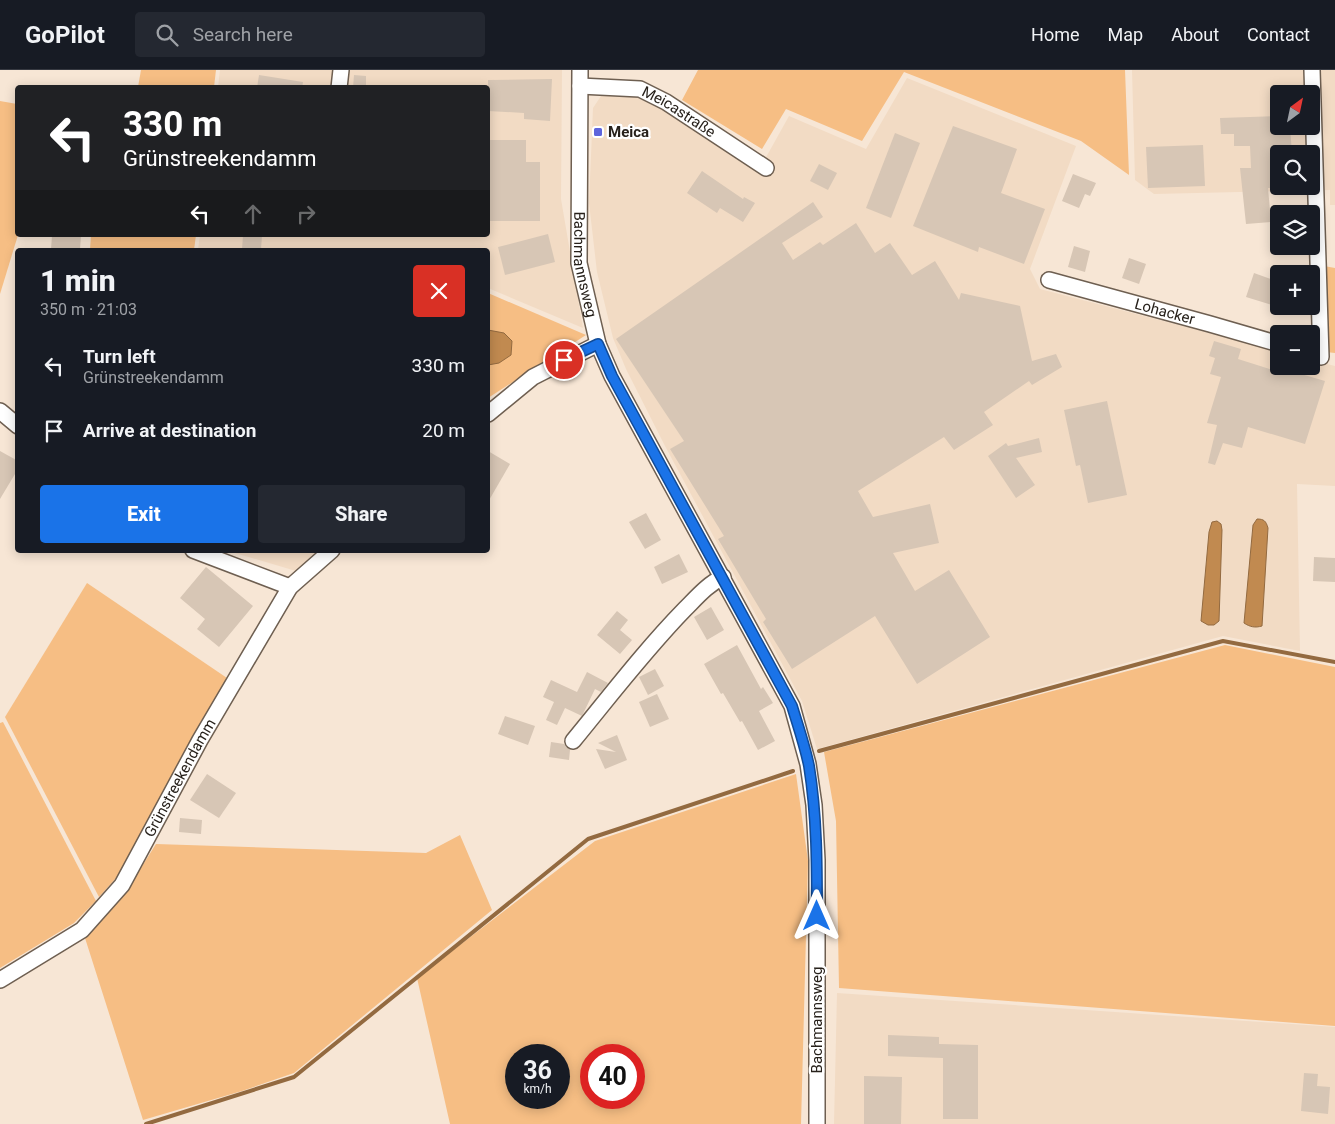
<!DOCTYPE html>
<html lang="en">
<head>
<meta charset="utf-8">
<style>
	:root { --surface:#171b24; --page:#242831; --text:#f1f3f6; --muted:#9ea1a6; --line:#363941; --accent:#1a73e8 }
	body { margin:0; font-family:Roboto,sans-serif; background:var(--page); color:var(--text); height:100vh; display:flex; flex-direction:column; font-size:19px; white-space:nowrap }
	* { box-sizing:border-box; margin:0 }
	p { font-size:16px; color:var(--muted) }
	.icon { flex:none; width:28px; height:28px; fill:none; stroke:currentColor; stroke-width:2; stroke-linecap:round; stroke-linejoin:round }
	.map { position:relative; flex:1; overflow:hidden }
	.side { position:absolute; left:15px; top:178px; width:475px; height:305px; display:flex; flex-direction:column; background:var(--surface); border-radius:5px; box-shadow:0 2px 12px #0003 }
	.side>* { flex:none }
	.guide { position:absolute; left:15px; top:15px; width:475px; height:152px; border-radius:5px; box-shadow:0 2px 12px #0003; background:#202124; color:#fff; overflow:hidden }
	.needle { width:32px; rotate:33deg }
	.controls { position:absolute; left:1270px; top:15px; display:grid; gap:10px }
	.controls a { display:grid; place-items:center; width:50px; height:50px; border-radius:5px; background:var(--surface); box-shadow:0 2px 12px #0003; font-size:25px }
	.speed { position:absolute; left:505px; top:974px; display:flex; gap:10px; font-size:25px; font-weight:700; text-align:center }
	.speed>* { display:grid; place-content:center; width:65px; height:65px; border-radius:50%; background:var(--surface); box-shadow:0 2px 12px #0003; line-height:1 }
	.speed small { font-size:12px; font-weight:400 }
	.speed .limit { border:8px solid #d22; background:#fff; color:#111 }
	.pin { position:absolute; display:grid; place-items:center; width:42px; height:42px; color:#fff; margin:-21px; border:2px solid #fff; border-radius:50%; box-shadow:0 1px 5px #0007 }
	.me { position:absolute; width:55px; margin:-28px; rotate:0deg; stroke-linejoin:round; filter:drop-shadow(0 0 4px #0008) }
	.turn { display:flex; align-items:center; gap:18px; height:105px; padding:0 25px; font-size:22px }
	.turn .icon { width:65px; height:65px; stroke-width:2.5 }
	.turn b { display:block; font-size:35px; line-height:42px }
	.lanes { display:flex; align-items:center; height:48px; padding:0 25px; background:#0003; justify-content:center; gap:25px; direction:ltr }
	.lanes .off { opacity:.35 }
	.round { display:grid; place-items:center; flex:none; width:52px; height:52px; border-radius:5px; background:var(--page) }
	.head { display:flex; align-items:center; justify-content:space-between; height:85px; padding:0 25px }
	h1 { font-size:30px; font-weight:800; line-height:38px }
	.button { display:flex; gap:10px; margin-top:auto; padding:10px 25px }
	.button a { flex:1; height:58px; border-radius:5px; background:var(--accent); color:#fff; font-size:20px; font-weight:800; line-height:58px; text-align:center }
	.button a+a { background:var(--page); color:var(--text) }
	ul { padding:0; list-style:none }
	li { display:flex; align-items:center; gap:15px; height:65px; padding:0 25px }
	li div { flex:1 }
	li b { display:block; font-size:19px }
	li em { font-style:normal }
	header { display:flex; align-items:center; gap:30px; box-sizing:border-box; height:70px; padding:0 25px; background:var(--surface); border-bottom:1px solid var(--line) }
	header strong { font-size:24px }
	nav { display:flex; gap:28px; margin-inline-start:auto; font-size:18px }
	.search { width:350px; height:45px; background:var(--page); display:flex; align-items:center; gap:12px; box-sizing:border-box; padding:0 18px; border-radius:5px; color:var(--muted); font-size:19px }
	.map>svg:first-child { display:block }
</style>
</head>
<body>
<header>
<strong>GoPilot</strong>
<div class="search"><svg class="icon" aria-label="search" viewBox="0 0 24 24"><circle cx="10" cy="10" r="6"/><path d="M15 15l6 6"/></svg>Search here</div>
<nav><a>Home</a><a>Map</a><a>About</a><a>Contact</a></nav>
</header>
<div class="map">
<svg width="1335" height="1054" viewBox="0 0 1335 1054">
	<rect width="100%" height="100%" fill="#f7e6d5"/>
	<g fill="#f2dbc4" fill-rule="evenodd">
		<polygon points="220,0 562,0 561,129 583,258 488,218 488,180 198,180 200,165 488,165 488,18 218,17"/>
		<path d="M1132 0H1335V135H1330V120L1154 124 1135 110ZM1279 24H1311V56H1279ZM1279 84H1311V116H1279Z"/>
		<polygon points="907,8 1076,76 1030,199 1040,219 1279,281 1279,296 1311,296 1311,290 1335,296 1335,416 1297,414 1300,581 1223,566 817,679 802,631 665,376 626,299 613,268 597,202 589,133 593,38 603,23 625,23 665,39 760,98 789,46 866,79"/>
		<polygon points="225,480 319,480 296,501"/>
		<polygon points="837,923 1335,957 1335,1054 834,1054"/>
	</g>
	<g fill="#f6be84" fill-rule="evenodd">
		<polygon points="141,0 216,0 214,17 138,17"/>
		<polygon points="698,0 1125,0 1129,105 1081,71 904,2 862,71 786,39 762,79 682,30"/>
		<polygon points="0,31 17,34 18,165 0,224"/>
		<polygon points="91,165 196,165 194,180 90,180"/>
		<polygon points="1324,196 1335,198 1335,283 1326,282"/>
		<polygon points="488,223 586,265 488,328"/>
		<polygon points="87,513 227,608 117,807 99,827 5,647"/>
		<polygon points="1225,575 1335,597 1335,956 839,918 836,751 824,682"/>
		<polygon points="3,652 96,831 74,853 0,898 0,653"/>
		<path d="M796 704 808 791 801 1054H450L417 908 595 771ZM516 985H559V1028H516ZM591 985H634V1028H591Z"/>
		<polygon points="460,765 492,840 294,1003 242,1021 143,1050 85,868 125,823 156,774 426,783"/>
	</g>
	<g fill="#c18a50" stroke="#936a40">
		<polygon points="488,260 504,263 512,271 511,285 499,293 488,295"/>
		<path d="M1257 449C1264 449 1266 451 1268 458L1262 556C1255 558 1250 557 1244 553L1253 455Z"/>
		<polygon points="1217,451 1221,454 1222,460 1219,551 1214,555 1208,555 1201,551 1209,462 1212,452"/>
	</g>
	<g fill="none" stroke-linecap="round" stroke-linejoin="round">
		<g stroke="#936a40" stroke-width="4">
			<polyline points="819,681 1223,571 1335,592"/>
			<polyline points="146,1054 294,1007 588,769 793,701"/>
		</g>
	</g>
	<g fill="#d7c6b5">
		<polygon points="259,5 303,12 302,18 257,18"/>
		<polygon points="354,5 366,6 366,18 353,18"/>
		<polygon points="552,9 550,51 524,49 524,43 488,41 488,10"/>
		<polygon points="1279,46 1279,56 1290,56 1292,84 1279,84 1279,118 1268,118 1271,152 1246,154 1240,98 1251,98 1250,76 1234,76 1234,64 1221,64 1220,48"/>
		<polygon points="953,56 1017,79 1001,123 1045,139 1024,194 979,177 978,182 913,156"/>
		<polygon points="895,63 920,73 891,148 866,138"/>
		<polygon points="488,70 526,70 526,92 540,92 540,151 488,151"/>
		<polygon points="1203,75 1205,116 1148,118 1146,77"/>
		<polygon points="819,94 837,103 828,120 810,111"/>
		<polygon points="702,101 743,129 744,127 755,133 743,152 720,138 717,143 687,123"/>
		<polygon points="1073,104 1096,113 1090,126 1085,124 1079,138 1062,131"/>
		<polygon points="813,132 823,147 782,173 793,190 820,172 823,175 856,153 875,183 890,173 912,205 935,191 959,230 961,223 1020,236 1032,291 1056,284 1062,297 1032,315 1029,311 984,342 993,355 954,380 944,367 858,421 873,447 930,434 939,473 893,483 915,521 949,500 990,567 917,614 875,546 792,599 763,552 766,549 718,469 724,466 670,379 684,371 616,269"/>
		<polygon points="548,164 555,192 505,205 498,177"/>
		<polygon points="52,165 81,165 80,180 51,180"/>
		<polygon points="243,165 262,165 261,180 242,180"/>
		<polygon points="1074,176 1090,181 1085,202 1068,197"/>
		<polygon points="1129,188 1146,194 1139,214 1122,208"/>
		<polygon points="1254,203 1279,212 1279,237 1246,227"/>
		<polygon points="1214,271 1241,279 1238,289 1276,301 1277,297 1325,311 1305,374 1248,357 1242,378 1223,373 1215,395 1208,393 1217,355 1207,353 1221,307 1210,304 1215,288 1209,286"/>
		<polygon points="1107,331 1127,425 1088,433 1080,395 1076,396 1064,340"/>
		<polygon points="1039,368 1042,382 1016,388 1035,415 1016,428 988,386 1006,373 1008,376"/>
		<polygon points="0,381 18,391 18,399 0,429"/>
		<polygon points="488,381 510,394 488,432"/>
		<polygon points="646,443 661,470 645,479 629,452"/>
		<polygon points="679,484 688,502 662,514 654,497"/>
		<polygon points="1314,487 1335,488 1335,512 1313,511"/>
		<polygon points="206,497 253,536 219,577 197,559 205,549 180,528"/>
		<polygon points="711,537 724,560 707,570 694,547"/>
		<polygon points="617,541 628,550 620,560 632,570 620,584 597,565"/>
		<polygon points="737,575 761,619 763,617 773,633 759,641 775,671 758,680 742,651 740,652 723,623 721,624 704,594"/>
		<polygon points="655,599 664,616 648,625 639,607"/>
		<polygon points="587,602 608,613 601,622 595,619 582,646 565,638 557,655 546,650 554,632 543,627 551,610 577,622"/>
		<polygon points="657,624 669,649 650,657 639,632"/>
		<polygon points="505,646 535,656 528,675 498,664"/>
		<polygon points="617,665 627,690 605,699 596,679 616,682 598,673"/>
		<polygon points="551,672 564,674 570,680 569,690 549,687"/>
		<polygon points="207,704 236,723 219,748 190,730"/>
		<polygon points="180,748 202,750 201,764 179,762"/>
		<polygon points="888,965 939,967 939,974 978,975 978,1049 943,1049 943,988 888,986"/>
		<polygon points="1304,1003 1318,1004 1317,1016 1330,1017 1328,1044 1301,1041"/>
		<polygon points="864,1006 902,1007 901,1054 864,1054"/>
	</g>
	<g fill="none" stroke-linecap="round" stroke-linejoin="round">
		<g stroke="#6e5f51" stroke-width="18">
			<g id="minor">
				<path id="s1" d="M580 0 579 193 598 274 612 306 792 636 808 694 814 735 817 790V1054"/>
				<polyline points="1312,0 1321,287"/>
				<path id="s2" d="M580 16 640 19 666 32 766 98"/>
				<polyline points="339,18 341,0"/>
				<path id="s3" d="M1049 210 1210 254 1279 274"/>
				<polyline points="0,341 18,356"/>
				<polyline points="488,344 533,307 598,274"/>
				<polyline points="193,480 290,517"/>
				<path d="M573 671C610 626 645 580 685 539 697 527 708 514 723 507"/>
				<path id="s4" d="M0 910 82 860 122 815 200 670 290 517 332 480"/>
			</g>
		</g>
		<use href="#minor" stroke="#fff" stroke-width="15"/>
	</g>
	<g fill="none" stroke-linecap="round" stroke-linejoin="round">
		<g stroke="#114b97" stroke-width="12">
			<path id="route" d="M564 290 598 274 612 306 792 636C798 656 805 676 809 696 817 746 817 796 817 846"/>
		</g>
		<use href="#route" stroke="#1a73e8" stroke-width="9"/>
	</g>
	<rect fill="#5e64dc" stroke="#fff" stroke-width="2" x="593" y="57" width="10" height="10" rx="2.5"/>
	<g text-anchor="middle" stroke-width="4.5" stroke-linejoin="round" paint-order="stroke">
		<g font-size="15" fill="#27211b" stroke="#fff">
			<text dy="5" stroke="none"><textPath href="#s2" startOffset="105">Meicastraße</textPath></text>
			<text dy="5" stroke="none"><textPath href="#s1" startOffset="195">Bachmannsweg</textPath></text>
			<text dy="5" stroke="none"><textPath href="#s3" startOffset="120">Lohacker</textPath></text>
			<text dy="5" stroke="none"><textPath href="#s4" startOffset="278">Grünstreekendamm</textPath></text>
			<text transform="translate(817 950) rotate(-90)" y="5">Bachmannsweg</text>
		</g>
		<g font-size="15" font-weight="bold" fill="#27211b" stroke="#fff" text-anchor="start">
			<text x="608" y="67">Meica</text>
		</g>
	</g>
</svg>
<div class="controls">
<a><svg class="needle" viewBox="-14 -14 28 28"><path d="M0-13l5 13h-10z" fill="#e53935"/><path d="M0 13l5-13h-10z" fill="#9ea1a6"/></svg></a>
<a><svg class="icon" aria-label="search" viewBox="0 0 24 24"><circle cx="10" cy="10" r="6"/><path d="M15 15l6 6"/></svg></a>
<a><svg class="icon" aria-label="layers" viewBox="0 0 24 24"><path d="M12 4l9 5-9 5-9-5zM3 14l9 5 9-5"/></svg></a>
<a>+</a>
<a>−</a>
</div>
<div class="speed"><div>36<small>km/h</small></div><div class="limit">40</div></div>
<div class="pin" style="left:564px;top:290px;background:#d93025"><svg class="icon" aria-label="arrive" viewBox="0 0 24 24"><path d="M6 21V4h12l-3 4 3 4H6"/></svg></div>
<svg class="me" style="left:817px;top:846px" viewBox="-20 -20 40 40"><path d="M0-17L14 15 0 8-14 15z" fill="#1a73e8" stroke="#fff" stroke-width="4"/></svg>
<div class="guide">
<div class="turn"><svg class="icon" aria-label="left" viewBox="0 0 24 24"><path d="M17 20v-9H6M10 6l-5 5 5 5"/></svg><div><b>330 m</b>Grünstreekendamm</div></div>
<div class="lanes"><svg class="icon" aria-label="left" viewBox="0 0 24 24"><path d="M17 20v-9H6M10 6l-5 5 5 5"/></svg><svg class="icon off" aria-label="ahead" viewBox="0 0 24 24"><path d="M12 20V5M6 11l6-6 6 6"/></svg><svg class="icon off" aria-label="right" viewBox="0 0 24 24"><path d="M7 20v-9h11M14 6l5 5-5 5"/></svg></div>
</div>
<section class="side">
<div class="head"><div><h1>1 min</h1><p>350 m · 21:03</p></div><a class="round" style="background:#d93025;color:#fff"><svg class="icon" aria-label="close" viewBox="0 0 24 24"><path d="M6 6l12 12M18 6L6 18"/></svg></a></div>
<ul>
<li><svg class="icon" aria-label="left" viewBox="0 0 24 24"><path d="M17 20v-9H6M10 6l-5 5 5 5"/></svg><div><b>Turn left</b><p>Grünstreekendamm</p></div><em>330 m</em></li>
<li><svg class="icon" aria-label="arrive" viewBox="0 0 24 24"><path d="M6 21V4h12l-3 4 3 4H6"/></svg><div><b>Arrive at destination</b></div><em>20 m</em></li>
</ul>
<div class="button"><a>Exit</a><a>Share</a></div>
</section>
</div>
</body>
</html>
